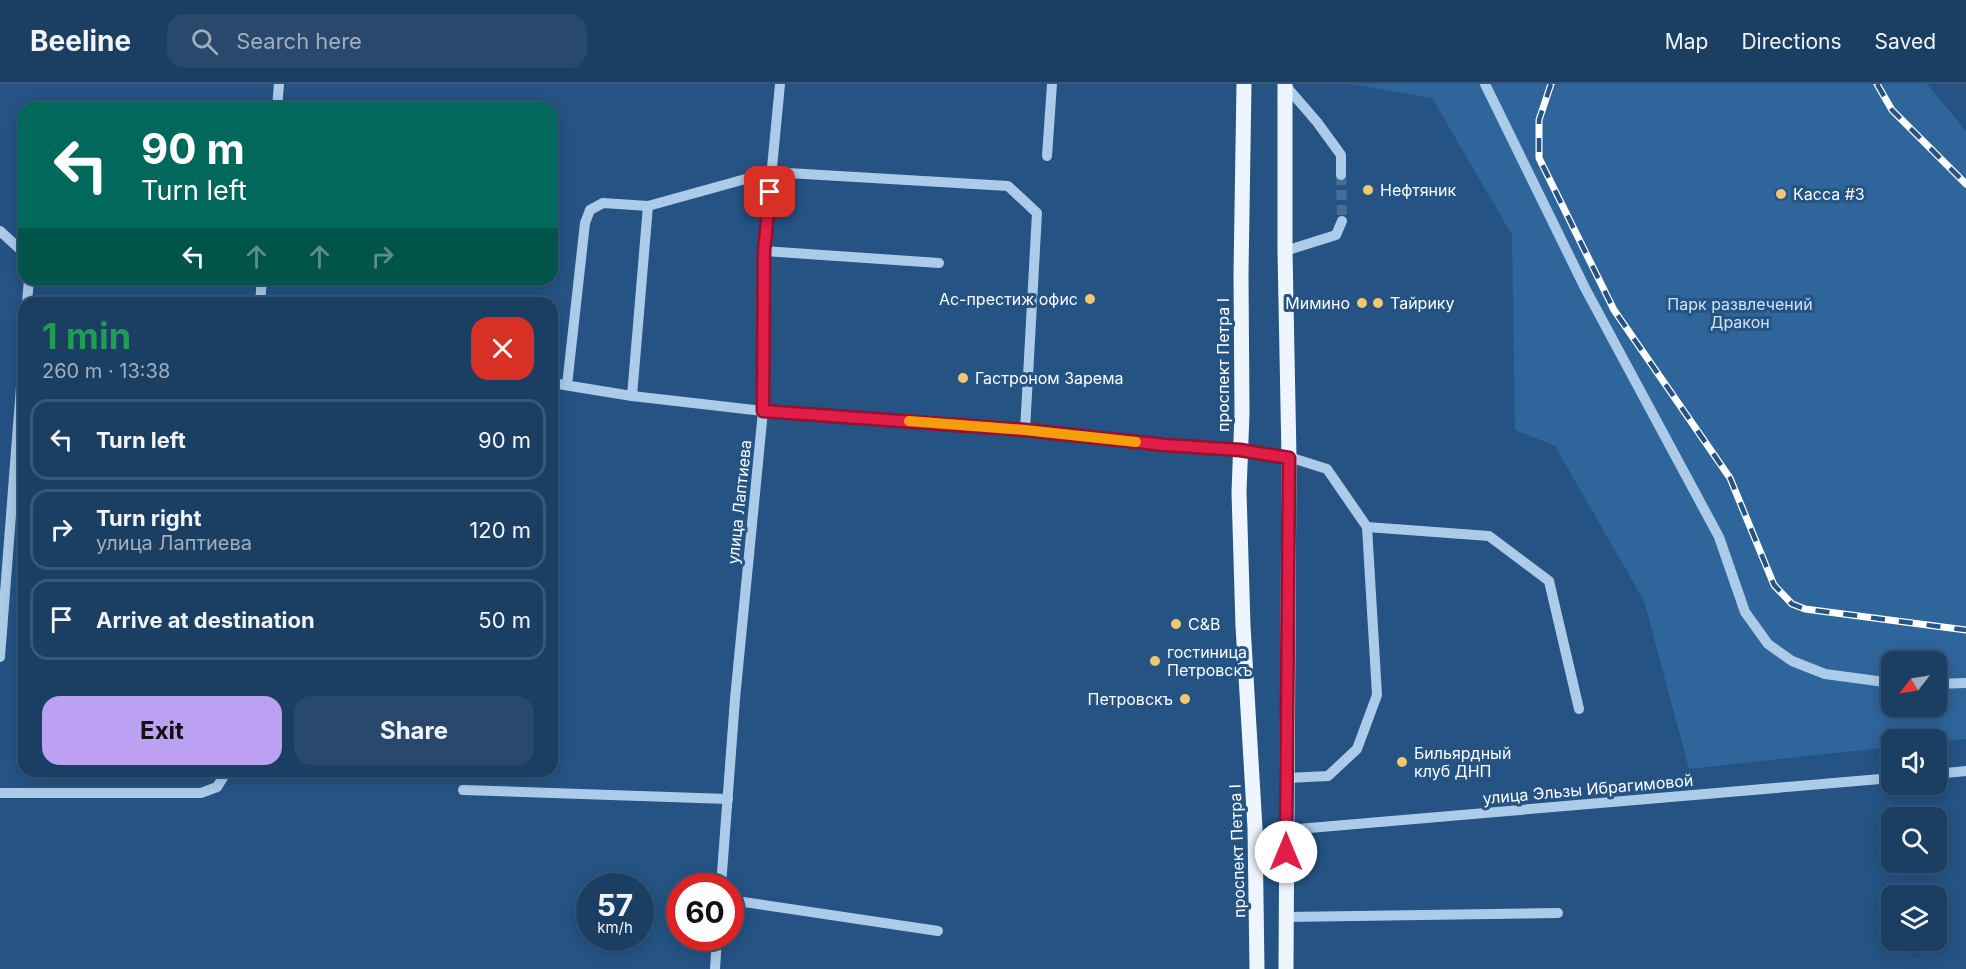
<!DOCTYPE html>
<html lang="en">
<head>
<meta charset="utf-8">
<style>
	:root { --surface:#1b3e63; --page:#28496c; --text:#f1f3f6; --muted:#a0aebe; --line:#395778; --accent:#bca0f2 }
	body { margin:0; font-family:Inter,sans-serif; background:var(--page); color:var(--text); height:100vh; display:flex; flex-direction:column; font-size:22px; white-space:nowrap }
	* { box-sizing:border-box; margin:0 }
	p { font-size:20px; color:var(--muted) }
	.icon { flex:none; width:33px; height:33px; fill:none; stroke:currentColor; stroke-width:2; stroke-linecap:round; stroke-linejoin:round }
	.map { position:relative; flex:1; overflow:hidden }
	.panel { position:absolute; left:18px; top:213px; width:540px; height:480px; display:flex; flex-direction:column; background:var(--surface); border-radius:18px; box-shadow:0 3px 15px #0003,0 0 0 2px var(--line) }
	.panel>* { flex:none }
	.banner { position:absolute; left:18px; top:18px; width:540px; height:183px; border-radius:18px; box-shadow:0 3px 15px #0003,0 0 0 2px var(--line); background:#00695c; color:#fff; overflow:hidden }
	.needle { width:39px; rotate:239deg }
	.fabs { position:absolute; left:1881px; top:567px; display:grid; gap:12px }
	.fabs a { display:grid; place-items:center; width:66px; height:66px; border-radius:12px; background:var(--surface); box-shadow:0 3px 15px #0003,0 0 0 2px var(--line); font-size:30px }
	.speed { position:absolute; left:576px; top:789px; display:flex; gap:12px; font-size:30px; font-weight:700; text-align:center }
	.speed>* { display:grid; place-content:center; width:78px; height:78px; border-radius:50%; background:var(--surface); box-shadow:0 3px 15px #0003,0 0 0 2px var(--line); line-height:1 }
	.speed small { font-size:15px; font-weight:400 }
	.speed .limit { border:9px solid #d22; background:#fff; color:#111 }
	.pin { position:absolute; display:grid; place-items:center; width:51px; height:51px; color:#fff; margin:-26px; border-radius:12px; box-shadow:0 3px 9px #0006 }
	.me { position:absolute; width:66px; margin:-33px; rotate:0deg; stroke-linejoin:round; filter:drop-shadow(0 0 4px #0008) }
	.turn { display:flex; align-items:center; gap:21px; height:126px; padding:0 24px; font-size:27px }
	.turn .icon { width:78px; height:78px; stroke-width:2.5 }
	.turn b { display:block; font-size:42px; line-height:51px }
	.lanes { display:flex; align-items:center; height:57px; padding:0 24px; background:#0003; justify-content:center; gap:30px; direction:ltr }
	.lanes .off { opacity:.35 }
	.round { display:grid; place-items:center; flex:none; width:63px; height:63px; border-radius:18px; background:var(--page) }
	.head { display:flex; align-items:center; justify-content:space-between; height:102px; padding:0 24px }
	h1 { font-size:36px; font-weight:700; line-height:45px; color:#1e9e55 }
	.button { display:flex; gap:12px; margin-top:auto; padding:12px 24px }
	.button a { flex:1; height:69px; border-radius:18px; background:var(--accent); color:#111; font-size:24px; font-weight:700; line-height:69px; text-align:center }
	.button a+a { background:var(--page); color:var(--text) }
	ul { padding:0; list-style:none }
	li { display:flex; align-items:center; gap:18px; height:81px; margin:0 12px 9px; padding:0 12px; border:3px solid var(--line); border-radius:18px }
	li div { flex:1 }
	li b { display:block; font-size:22px }
	li em { font-style:normal }
	header { display:flex; align-items:center; gap:36px; box-sizing:border-box; height:84px; padding:0 30px; background:var(--surface); border-bottom:2px solid var(--line) }
	header strong { font-size:28px }
	nav { display:flex; gap:33px; margin-inline-start:auto; font-size:21px }
	.search { width:420px; height:54px; background:var(--page); display:flex; align-items:center; gap:15px; box-sizing:border-box; padding:0 21px; border-radius:18px; color:var(--muted); font-size:22px }
	.map>svg:first-child { display:block }
</style>
</head>
<body>
<header>
<strong>Beeline</strong>
<div class="search"><svg class="icon" aria-label="search" viewBox="0 0 24 24"><circle cx="10" cy="10" r="6"/><path d="M15 15l6 6"/></svg>Search here</div>
<nav><a>Map</a><a>Directions</a><a>Saved</a></nav>
</header>
<div class="map">
<svg width="1966" height="885" viewBox="0 0 1966 885">
	<rect width="100%" height="100%" fill="#245384"/>
	<path fill="#2e659b" fill-rule="evenodd" d="M1351 0H1927L1966 47V655L1937 658 1936 656H1892L1891 663 1689 685 1644 517 1555 362 1515 346 1512 151 1432 14ZM1892 578H1936V622H1892Z"/>
	<g fill="none" stroke-linecap="round" stroke-linejoin="round">
		<polyline stroke="#456d96" stroke-width="10" stroke-dasharray="10 5" stroke-linecap="butt" points="1341,91 1342,137"/>
		<g stroke="#accbe8" stroke-width="10">
			<polyline points="1485,0 1585,204 1719,453 1745,528 1768,560 1792,577 1825,590 1892,599"/>
			<polyline points="1285,1 1317,38 1341,71 1341,91"/>
			<polyline points="277,24 279,0"/>
			<polyline points="1047,72 1052,0"/>
			<polyline points="648,122 771,88 1008,102 1037,129 1025,346"/>
			<polyline points="0,147 24,169"/>
			<polyline points="764,167 939,179"/>
			<polyline points="1285,167 1336,151 1342,137"/>
			<polyline points="27,219 29,195"/>
			<polyline points="260,219 262,195"/>
			<polyline points="552,299 632,312 763,327 1025,346 1165,361 1240,366 1289,373 1327,385 1367,443 1377,611 1357,665 1328,692 1287,694"/>
			<polyline points="567,301 585,139 590,126 603,119 648,122 632,312"/>
			<polyline points="1367,443 1489,452 1549,497 1579,625"/>
			<polyline points="0,573 24,264"/>
			<polyline points="1936,600 1966,599"/>
			<polyline points="1936,690 1966,687"/>
			<polyline points="463,706 728,715"/>
			<polyline points="0,709 201,709 217,703 227,687"/>
			<polyline points="1286,746 1892,694"/>
			<polyline points="721,802 735,615 763,327 764,167 780,0"/>
			<polyline points="730,816 938,847"/>
			<polyline points="1286,833 1558,829"/>
			<polyline points="715,885 717,854"/>
		</g>
		<g stroke="#eff5fe" stroke-width="15">
			<polyline points="1244,0 1241,190 1242,329 1239,408 1243,542 1255,744 1257,885"/>
			<polyline points="1285,0 1285,167 1289,373 1286,885"/>
		</g>
		<g stroke="#fff" stroke-width="7">
			<g id="rail">
				<polyline points="1551,0 1539,36 1539,74 1614,226 1730,394 1774,501 1792,520 1805,525 1966,546"/>
				<polyline points="1877,0 1892,26 1966,100"/>
			</g>
		</g>
		<use href="#rail" stroke="#245384" stroke-width="4.5" stroke-dasharray="14" stroke-linecap="butt"/>
	</g>
	<g fill="none" stroke-linecap="round" stroke-linejoin="round">
		<g stroke="#92132f" stroke-width="15">
			<polyline id="route" points="770,108 764,167 763,327 1025,346 1165,361 1240,366 1289,374 1286,768"/>
		</g>
		<use href="#route" stroke="#e11d48" stroke-width="10"/>
		<polyline stroke="#f59e0b" stroke-width="10" points="909,337 1025,346 1136,358"/>
	</g>
	<g fill="#f3c670" stroke="#245384" stroke-width="2">
		<circle cx="1368" cy="106" r="6"/>
		<circle cx="1781" cy="110" r="6"/>
		<circle cx="1090" cy="215" r="6"/>
		<circle cx="1362" cy="219" r="6"/>
		<circle cx="1378" cy="219" r="6"/>
		<circle cx="963" cy="294" r="6"/>
		<circle cx="1176" cy="540" r="6"/>
		<circle cx="1155" cy="577" r="6"/>
		<circle cx="1185" cy="615" r="6"/>
		<circle cx="1402" cy="678" r="6"/>
	</g>
	<g text-anchor="middle" stroke-width="6" stroke-linejoin="round" paint-order="stroke">
		<g font-size="16" fill="#fff" stroke="#245384" text-anchor="start">
			<text x="1380" y="112">Нефтяник</text>
			<text x="1793" y="116">Касса #3</text>
			<text x="1078" y="221" text-anchor="end">Ас-престиж офис</text>
			<text x="1350" y="225" text-anchor="end">Мимино</text>
			<text x="1390" y="225">Тайрику</text>
			<text x="975" y="300">Гастроном Зарема</text>
			<text x="1188" y="546">С&amp;В</text>
			<text x="1167" y="574">гостиница<tspan x="1167" dy="18">Петровскъ</tspan></text>
			<text x="1173" y="621" text-anchor="end">Петровскъ</text>
			<text x="1414" y="675">Бильярдный<tspan x="1414" dy="18">клуб ДНП</tspan></text>
		</g>
		<g font-size="16" fill="#d0e3f6" stroke="#245384">
			<text x="1740" y="226">Парк развлечений<tspan x="1740" dy="18">Дракон</tspan></text>
		</g>
		<g font-size="16" fill="#fff" stroke="#245384">
			<text transform="translate(1223 281) rotate(-90)" y="6">проспект Петра I</text>
			<text transform="translate(739 418) rotate(-84)" y="6">улица Лаптиева</text>
			<text transform="translate(1588 705) rotate(-5)" y="6">улица Эльзы Ибрагимовой</text>
			<text transform="translate(1237 767) rotate(-92)" y="6">проспект Петра I</text>
		</g>
	</g>
</svg>
<div class="fabs">
<a><svg class="needle" viewBox="-14 -14 28 28"><path d="M0-13l5 13h-10z" fill="#e53935"/><path d="M0 13l5-13h-10z" fill="#a0aebe"/></svg></a>
<a><svg class="icon" aria-label="sound" viewBox="0 0 24 24"><path d="M4 9h4l5-4v14l-5-4H4zM17 9q2 3 0 6"/></svg></a>
<a><svg class="icon" aria-label="search" viewBox="0 0 24 24"><circle cx="10" cy="10" r="6"/><path d="M15 15l6 6"/></svg></a>
<a><svg class="icon" aria-label="layers" viewBox="0 0 24 24"><path d="M12 4l9 5-9 5-9-5zM3 14l9 5 9-5"/></svg></a>
</div>
<div class="speed"><div>57<small>km/h</small></div><div class="limit">60</div></div>
<div class="pin" style="left:770px;top:108px;background:#d93025"><svg class="icon" aria-label="arrive" viewBox="0 0 24 24"><path d="M6 21V4h12l-3 4 3 4H6"/></svg></div>
<svg class="me" style="left:1286px;top:768px" viewBox="-20 -20 40 40"><circle r="19" fill="#fff"/><path d="M0-13L10 11 0 6-10 11z" fill="#e11d48"/></svg>
<div class="banner">
<div class="turn"><svg class="icon" aria-label="left" viewBox="0 0 24 24"><path d="M17 20v-9H6M10 6l-5 5 5 5"/></svg><div><b>90 m</b>Turn left</div></div>
<div class="lanes"><svg class="icon" aria-label="left" viewBox="0 0 24 24"><path d="M17 20v-9H6M10 6l-5 5 5 5"/></svg><svg class="icon off" aria-label="ahead" viewBox="0 0 24 24"><path d="M12 20V5M6 11l6-6 6 6"/></svg><svg class="icon off" aria-label="ahead" viewBox="0 0 24 24"><path d="M12 20V5M6 11l6-6 6 6"/></svg><svg class="icon off" aria-label="right" viewBox="0 0 24 24"><path d="M7 20v-9h11M14 6l5 5-5 5"/></svg></div>
</div>
<section class="panel">
<div class="head"><div><h1>1 min</h1><p>260 m · 13:38</p></div><a class="round" style="background:#d93025;color:#fff"><svg class="icon" aria-label="close" viewBox="0 0 24 24"><path d="M6 6l12 12M18 6L6 18"/></svg></a></div>
<ul>
<li><svg class="icon" aria-label="left" viewBox="0 0 24 24"><path d="M17 20v-9H6M10 6l-5 5 5 5"/></svg><div><b>Turn left</b></div><em>90 m</em></li>
<li><svg class="icon" aria-label="right" viewBox="0 0 24 24"><path d="M7 20v-9h11M14 6l5 5-5 5"/></svg><div><b>Turn right</b><p>улица Лаптиева</p></div><em>120 m</em></li>
<li><svg class="icon" aria-label="arrive" viewBox="0 0 24 24"><path d="M6 21V4h12l-3 4 3 4H6"/></svg><div><b>Arrive at destination</b></div><em>50 m</em></li>
</ul>
<div class="button"><a>Exit</a><a>Share</a></div>
</section>
</div>
</body>
</html>
